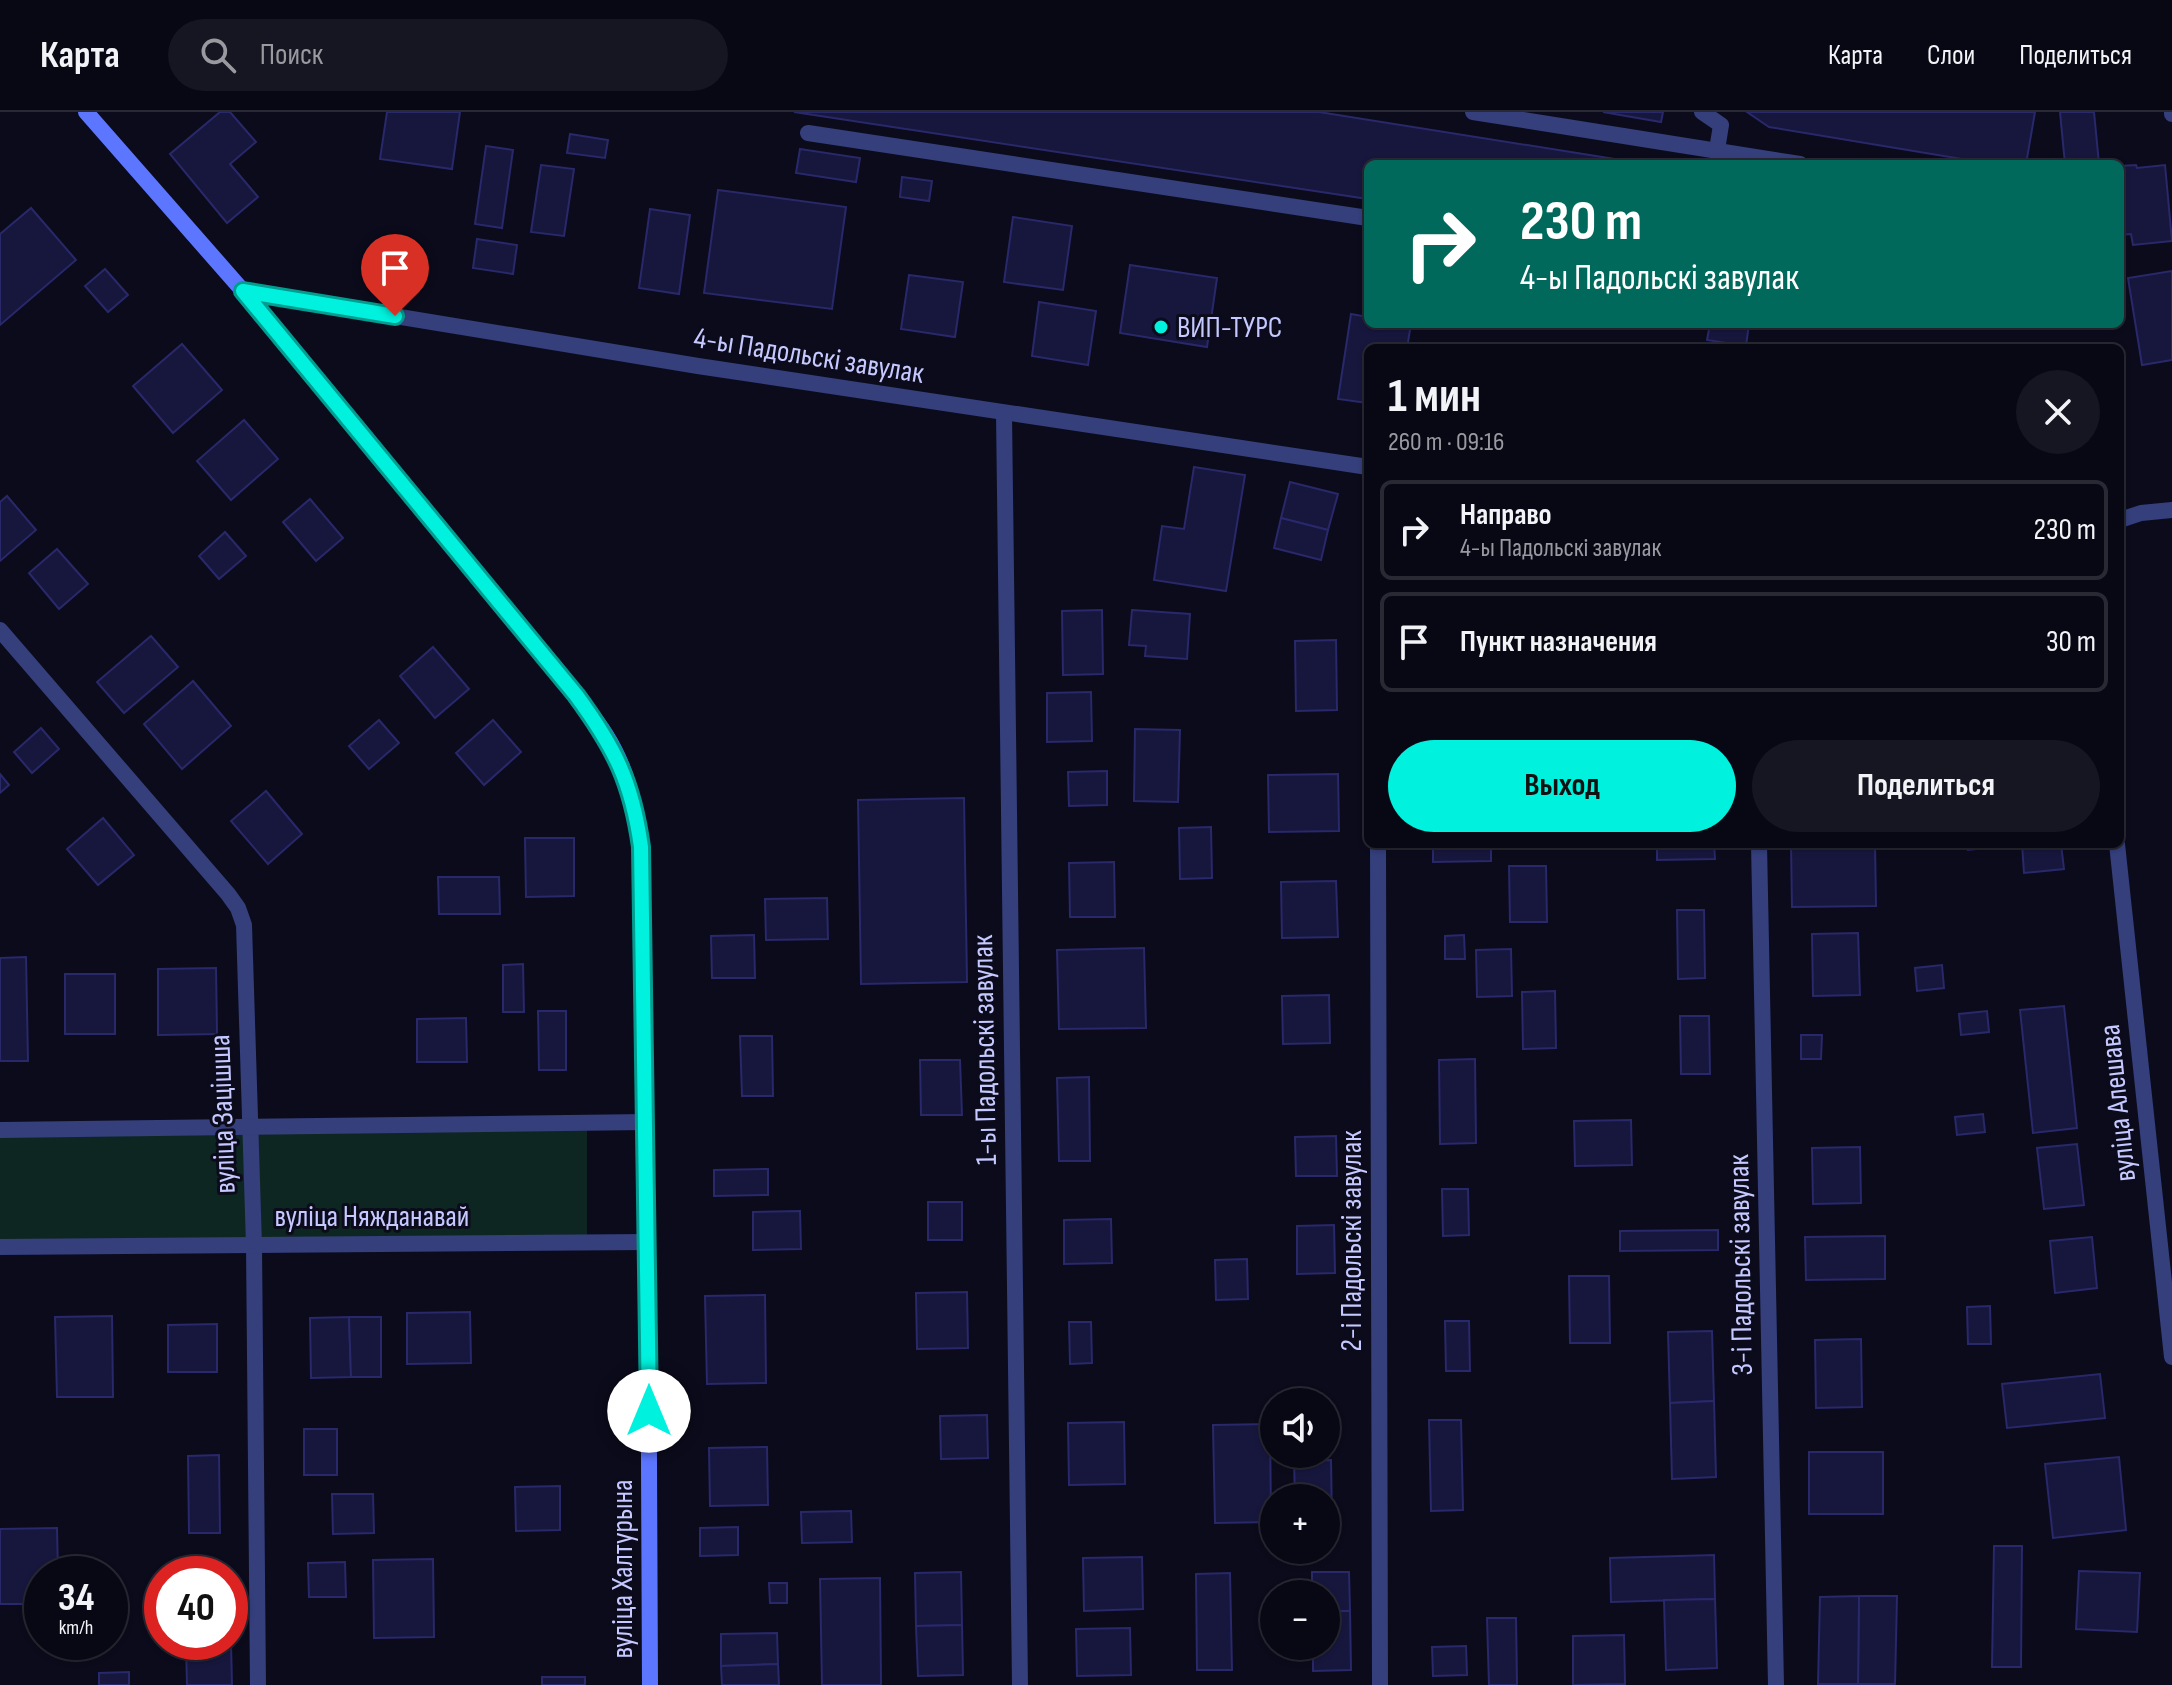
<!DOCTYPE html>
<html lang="ru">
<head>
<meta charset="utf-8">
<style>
	:root { --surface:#080815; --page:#161622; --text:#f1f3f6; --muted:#989aa0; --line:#292934; --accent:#00f1dd }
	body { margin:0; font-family:"Sofia Sans Condensed",sans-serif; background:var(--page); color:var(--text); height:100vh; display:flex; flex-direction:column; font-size:30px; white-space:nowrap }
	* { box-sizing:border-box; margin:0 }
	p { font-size:26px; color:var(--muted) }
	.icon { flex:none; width:44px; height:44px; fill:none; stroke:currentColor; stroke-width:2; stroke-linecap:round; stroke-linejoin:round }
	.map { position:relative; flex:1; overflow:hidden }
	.side { position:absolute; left:1364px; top:232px; width:760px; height:504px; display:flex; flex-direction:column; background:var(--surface); border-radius:12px; box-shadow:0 2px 6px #0004,0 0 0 2px var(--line) }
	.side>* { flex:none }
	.hud { position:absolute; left:1364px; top:48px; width:760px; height:168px; border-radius:12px; box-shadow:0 2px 6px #0004,0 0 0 2px var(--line); background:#00695c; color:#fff; overflow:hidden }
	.buttons { position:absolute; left:1260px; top:1276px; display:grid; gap:16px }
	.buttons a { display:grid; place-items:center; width:80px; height:80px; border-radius:50%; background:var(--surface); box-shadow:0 2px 6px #0004,0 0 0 2px var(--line); font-size:40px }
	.speed { position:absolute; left:24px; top:1444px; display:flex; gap:16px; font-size:40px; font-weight:700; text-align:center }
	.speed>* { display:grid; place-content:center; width:104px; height:104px; border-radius:50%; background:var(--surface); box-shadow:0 2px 6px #0004,0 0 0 2px var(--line); line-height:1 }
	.speed small { font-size:20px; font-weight:400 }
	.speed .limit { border:12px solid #d22; background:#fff; color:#111 }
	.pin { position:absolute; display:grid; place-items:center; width:68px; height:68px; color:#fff; margin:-82px -34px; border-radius:50% 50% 50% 0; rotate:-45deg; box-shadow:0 0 8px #0007 }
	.pin .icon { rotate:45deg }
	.me { position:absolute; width:88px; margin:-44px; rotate:0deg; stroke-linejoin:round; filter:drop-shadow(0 0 6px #0008) }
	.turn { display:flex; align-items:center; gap:28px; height:168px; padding:0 24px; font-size:36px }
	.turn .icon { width:104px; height:104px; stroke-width:2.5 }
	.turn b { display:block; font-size:56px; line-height:68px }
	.round { display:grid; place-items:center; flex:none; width:84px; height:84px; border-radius:42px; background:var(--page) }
	.summary { display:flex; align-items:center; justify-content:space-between; height:136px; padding:0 24px }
	h1 { font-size:48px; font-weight:700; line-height:60px }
	.button { display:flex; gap:16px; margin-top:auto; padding:16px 24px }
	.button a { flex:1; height:92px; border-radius:48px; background:var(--accent); color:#111; font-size:32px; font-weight:700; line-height:92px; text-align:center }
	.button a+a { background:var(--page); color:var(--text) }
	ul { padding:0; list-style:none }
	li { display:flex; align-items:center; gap:24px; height:100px; margin:0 16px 12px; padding:0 8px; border:4px solid var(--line); border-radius:12px }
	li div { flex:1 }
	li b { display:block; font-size:30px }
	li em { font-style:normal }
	header { display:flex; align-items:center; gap:48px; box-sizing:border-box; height:112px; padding:0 40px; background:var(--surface); border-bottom:2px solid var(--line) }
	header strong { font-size:38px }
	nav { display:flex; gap:44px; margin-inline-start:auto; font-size:28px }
	.search { width:560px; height:72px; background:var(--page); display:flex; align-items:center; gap:20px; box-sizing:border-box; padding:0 28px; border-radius:44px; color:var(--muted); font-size:30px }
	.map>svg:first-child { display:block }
</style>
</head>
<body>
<header>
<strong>Карта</strong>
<div class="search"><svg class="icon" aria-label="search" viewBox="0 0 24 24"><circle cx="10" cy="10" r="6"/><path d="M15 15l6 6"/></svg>Поиск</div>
<nav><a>Карта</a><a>Слои</a><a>Поделиться</a></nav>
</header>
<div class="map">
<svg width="2172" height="1573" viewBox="0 0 2172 1573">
	<rect width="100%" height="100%" fill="#0b0b1c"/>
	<polygon fill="#0e2621" points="587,1012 587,1132 0,1135 0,1018"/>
	<g fill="#17163d" stroke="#29286a" stroke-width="2">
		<polygon points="220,0 230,0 256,30 230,52 258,85 227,111 170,42"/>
		<polygon points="387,0 460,0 452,57 380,47"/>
		<polygon points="794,0 1319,0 1646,52 1368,52 1368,87"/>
		<polygon points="1603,0 1663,0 1661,10"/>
		<polygon points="1747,0 2035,0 2026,52 1992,52 1769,15"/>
		<polygon points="2060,0 2094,0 2099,52 2065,52"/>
		<polygon points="570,22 608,28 605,46 567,41"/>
		<polygon points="486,34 513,38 502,116 475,112"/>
		<polygon points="800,37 860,46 856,70 796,61"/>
		<polygon points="541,53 574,57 564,124 531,120"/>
		<polygon points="2136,53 2137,56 2165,53 2172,129 2133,133 2131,122 2120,123 2120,54"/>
		<polygon points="902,65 932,69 929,89 900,85"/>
		<polygon points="718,78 846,95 832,197 704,181"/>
		<polygon points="31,96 76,148 0,213 0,122"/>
		<polygon points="650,97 690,103 679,182 639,176"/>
		<polygon points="1013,105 1072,114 1063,178 1004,170"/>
		<polygon points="477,127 517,133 513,162 473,156"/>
		<polygon points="1130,153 1217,166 1207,235 1120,221"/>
		<polygon points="105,157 128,183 108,200 85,174"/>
		<polygon points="2172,159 2172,248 2142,253 2128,166"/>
		<polygon points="909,163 963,170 955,225 901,217"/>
		<polygon points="1039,190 1096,199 1088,253 1032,244"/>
		<polygon points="1351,202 1368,205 1368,212 1411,212 1407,236 1368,236 1368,291 1338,287"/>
		<polygon points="1710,212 1749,212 1746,234 1707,228"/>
		<polygon points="182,232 222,278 173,321 133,274"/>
		<polygon points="244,308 278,347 231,388 197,349"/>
		<polygon points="1194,355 1245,363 1226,479 1154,468 1162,414 1184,417"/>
		<polygon points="1290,370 1338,382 1328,418 1281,406"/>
		<polygon points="7,384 36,418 0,449 0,390"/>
		<polygon points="310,387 343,426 316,449 283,410"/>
		<polygon points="1281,406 1328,418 1321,448 1274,436"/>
		<polygon points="225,420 246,444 219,467 199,444"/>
		<polygon points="57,437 88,472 59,497 29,461"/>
		<polygon points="1102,498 1103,562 1063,563 1062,499"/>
		<polygon points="1132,498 1190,502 1187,547 1145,544 1146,534 1129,533"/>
		<polygon points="151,524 178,555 124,601 97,570"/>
		<polygon points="1336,528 1337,598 1296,599 1295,529"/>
		<polygon points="433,535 469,577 435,606 400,564"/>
		<polygon points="193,569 231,614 182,657 144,612"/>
		<polygon points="1091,580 1092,629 1047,630 1047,581"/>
		<polygon points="379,608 399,631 369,657 349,634"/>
		<polygon points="493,608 521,640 484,673 456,641"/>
		<polygon points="41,616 59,637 32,661 14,640"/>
		<polygon points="1135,617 1180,618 1178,690 1134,689"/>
		<polygon points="1107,659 1107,693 1069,694 1068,660"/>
		<polygon points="0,662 9,673 0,681"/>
		<polygon points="1338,662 1339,719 1269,720 1268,663"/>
		<polygon points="266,679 302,722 268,752 231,709"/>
		<polygon points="964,686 967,870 861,872 858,688"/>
		<polygon points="103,706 134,743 98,773 67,737"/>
		<polygon points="1211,715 1212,766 1180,767 1179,716"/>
		<polygon points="525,726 574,726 574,784 526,785"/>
		<polygon points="1433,732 1491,732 1491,749 1433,750"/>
		<polygon points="1657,732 1714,732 1715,747 1657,748"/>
		<polygon points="1791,732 1875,732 1876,794 1792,795"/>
		<polygon points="1968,732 1996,732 1997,735 1968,738"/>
		<polygon points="2022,732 2061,732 2064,757 2024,761"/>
		<polygon points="1114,750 1115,805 1070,805 1069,751"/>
		<polygon points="1509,754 1546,754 1547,810 1510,810"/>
		<polygon points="438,765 499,765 500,802 439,802"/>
		<polygon points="1336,769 1338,825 1282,826 1281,770"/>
		<polygon points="827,786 828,827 766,828 765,787"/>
		<polygon points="1677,798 1704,798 1705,866 1678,867"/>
		<polygon points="1858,821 1860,883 1813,884 1812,822"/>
		<polygon points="754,823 755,866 712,866 711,824"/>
		<polygon points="1464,823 1465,847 1445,847 1445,824"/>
		<polygon points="1144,836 1146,916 1059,917 1057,838"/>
		<polygon points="1511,837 1512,884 1477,885 1476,838"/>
		<polygon points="26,845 28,949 0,949 0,846"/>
		<polygon points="523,852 524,900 503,900 503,853"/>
		<polygon points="1942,853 1944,876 1917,879 1915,856"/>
		<polygon points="216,856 217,922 158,923 158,857"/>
		<rect x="65" y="862" width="50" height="60"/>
		<polygon points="1555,879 1556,936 1523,937 1522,880"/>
		<polygon points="1329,883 1330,931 1283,932 1282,884"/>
		<polygon points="2064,894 2077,1016 2033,1021 2020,898"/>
		<polygon points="538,899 566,899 566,958 539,958"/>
		<polygon points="1987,899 1989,920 1961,923 1959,902"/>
		<polygon points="1680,904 1709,904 1710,962 1681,962"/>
		<polygon points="466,906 467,950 417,950 417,907"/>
		<polygon points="1801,923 1822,923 1821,947 1801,947"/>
		<polygon points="740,924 772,924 773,984 742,984"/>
		<polygon points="1475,947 1476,1031 1440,1032 1439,948"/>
		<polygon points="920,948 960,948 962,1003 921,1003"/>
		<polygon points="1089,965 1090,1049 1059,1049 1057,966"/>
		<polygon points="1983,1002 1985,1020 1957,1023 1955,1005"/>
		<polygon points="1631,1008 1632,1053 1575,1054 1574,1009"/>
		<polygon points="1336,1024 1337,1064 1296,1064 1295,1025"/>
		<polygon points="2077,1032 2084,1093 2044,1097 2037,1036"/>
		<polygon points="1860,1035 1861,1091 1813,1092 1812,1036"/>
		<polygon points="768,1057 768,1083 714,1084 714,1058"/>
		<polygon points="1442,1077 1468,1077 1469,1123 1443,1124"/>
		<rect x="928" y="1090" width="34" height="38"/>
		<polygon points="800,1099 801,1137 753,1138 753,1100"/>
		<polygon points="1111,1107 1112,1151 1064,1152 1064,1108"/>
		<polygon points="1334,1113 1335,1161 1297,1162 1297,1114"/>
		<polygon points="1718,1118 1718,1138 1620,1139 1620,1119"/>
		<polygon points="1885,1124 1885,1167 1806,1168 1805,1125"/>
		<polygon points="2092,1125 2097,1176 2055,1181 2050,1129"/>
		<polygon points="1247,1147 1248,1187 1216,1188 1215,1148"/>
		<polygon points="1569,1164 1609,1164 1610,1231 1570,1231"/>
		<polygon points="967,1180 968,1236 917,1237 916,1181"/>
		<polygon points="765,1183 766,1271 707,1272 705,1184"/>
		<polygon points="1990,1194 1991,1232 1968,1232 1967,1195"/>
		<polygon points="470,1200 471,1251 407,1252 407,1201"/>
		<polygon points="112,1204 113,1285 57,1285 55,1205"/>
		<polygon points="349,1205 351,1265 311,1266 310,1206"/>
		<polygon points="349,1205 381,1205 381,1265 351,1265"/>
		<polygon points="1445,1209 1469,1209 1470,1259 1446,1259"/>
		<polygon points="1069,1210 1091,1210 1092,1251 1070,1252"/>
		<polygon points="217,1212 217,1260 168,1260 168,1213"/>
		<polygon points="1712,1219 1714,1289 1670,1291 1668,1220"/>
		<polygon points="1861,1227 1862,1295 1816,1296 1815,1228"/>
		<polygon points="2100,1262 2105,1306 2007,1316 2002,1272"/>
		<polygon points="1714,1289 1716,1365 1672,1367 1670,1291"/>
		<polygon points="987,1303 988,1346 941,1347 940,1304"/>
		<polygon points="1429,1308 1461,1308 1463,1398 1431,1399"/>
		<polygon points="1124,1310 1125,1372 1069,1373 1068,1311"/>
		<polygon points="1270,1312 1271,1410 1215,1411 1213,1313"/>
		<rect x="304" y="1317" width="33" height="46"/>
		<polygon points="767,1335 768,1393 710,1394 709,1336"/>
		<rect x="1809" y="1340" width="74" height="62"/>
		<polygon points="219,1343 220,1421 189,1421 188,1344"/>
		<polygon points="2119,1345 2126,1418 2053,1426 2045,1352"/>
		<polygon points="1331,1348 1332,1410 1326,1410 1326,1386 1295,1386 1294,1349"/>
		<polygon points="560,1374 560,1418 516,1419 515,1375"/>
		<polygon points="332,1382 373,1382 374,1421 333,1422"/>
		<polygon points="851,1399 852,1430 802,1431 801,1400"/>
		<polygon points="738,1415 738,1443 700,1444 700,1416"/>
		<polygon points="57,1416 58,1462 42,1462 42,1492 0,1492 0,1417"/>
		<polygon points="1994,1434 2022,1434 2021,1555 1992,1555"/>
		<polygon points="1714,1443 1715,1487 1611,1490 1610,1446"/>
		<polygon points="1142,1445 1143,1497 1084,1499 1083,1446"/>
		<polygon points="433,1447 434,1525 374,1526 373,1448"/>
		<polygon points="345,1450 346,1485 309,1485 308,1451"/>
		<polygon points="2079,1459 2140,1461 2137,1520 2076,1517"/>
		<polygon points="961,1460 962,1513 916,1514 915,1461"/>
		<polygon points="1312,1460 1349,1460 1350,1499 1326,1499 1326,1482 1312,1482"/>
		<polygon points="1230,1461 1232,1558 1197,1558 1196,1462"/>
		<polygon points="880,1466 881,1573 822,1573 820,1467"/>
		<polygon points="769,1471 787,1471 787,1491 770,1491"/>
		<polygon points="1859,1484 1897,1484 1895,1572 1858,1572"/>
		<polygon points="1859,1484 1858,1572 1818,1572 1820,1485"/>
		<polygon points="1715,1487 1717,1556 1666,1558 1664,1488"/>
		<polygon points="1326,1499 1350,1499 1351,1558 1313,1559 1313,1534 1326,1534"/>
		<polygon points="1487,1506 1516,1506 1517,1573 1489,1573"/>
		<polygon points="962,1513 963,1563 918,1564 916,1514"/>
		<polygon points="1130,1516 1131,1563 1077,1564 1076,1517"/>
		<polygon points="777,1521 778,1552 721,1554 721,1522"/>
		<polygon points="1624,1523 1625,1572 1573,1573 1573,1524"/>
		<polygon points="231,1531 232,1573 187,1573 186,1532"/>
		<polygon points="1466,1534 1467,1563 1433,1564 1432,1535"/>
		<polygon points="778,1552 779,1573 722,1573 721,1554"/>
		<polygon points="129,1560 129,1573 99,1573 99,1561"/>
		<rect x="542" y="1565" width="43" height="8"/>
	</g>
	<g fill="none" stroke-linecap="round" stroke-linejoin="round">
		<g stroke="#343f7c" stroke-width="16">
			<polyline points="1473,0 1800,52"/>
			<polyline points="1702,0 1721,13 1717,38"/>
			<polyline points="2172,0 2172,2"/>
			<polyline points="808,21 1368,106"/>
		</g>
		<g stroke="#343f7c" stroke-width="16">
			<polyline points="243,179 698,254 1368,355"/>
			<polyline points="1004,302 1020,1573"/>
			<polyline points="2120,408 2141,401 2172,398"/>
			<polyline points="0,518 228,782 238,796 244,813 254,1133 258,1573"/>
			<polyline points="1378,732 1380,1573"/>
			<polyline points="1759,732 1776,1573"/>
			<polyline points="2117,732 2172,1245"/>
			<polyline points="0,1018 646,1010"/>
			<polyline points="0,1135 648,1130"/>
		</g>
		<path stroke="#5d76ff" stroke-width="16" d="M86 0 243 179 576 583C586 596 597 609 606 623 637 672 641 729 642 786L648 1130 650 1573"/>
	</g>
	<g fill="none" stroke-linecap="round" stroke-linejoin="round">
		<g stroke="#009d90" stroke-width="20">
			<path id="route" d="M395 204 243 179 576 583C615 636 632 670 641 735L649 1299"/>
		</g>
		<use href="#route" stroke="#00f1dd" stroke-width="14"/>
	</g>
	<circle fill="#00f1dd" stroke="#0b0b1c" stroke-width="3" cx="1161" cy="215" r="8"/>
	<g text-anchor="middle" stroke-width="6" stroke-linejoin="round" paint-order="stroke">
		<g font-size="30" fill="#c6c9ff" stroke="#0b0b1c" text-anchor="start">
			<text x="1177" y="225">ВИП-ТУРС</text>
		</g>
		<g font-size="30" fill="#c6c9ff" stroke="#0b0b1c">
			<text transform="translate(809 243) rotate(9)" y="10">4-ы Падольскі завулак</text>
			<text transform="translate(984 938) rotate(-91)" y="10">1-ы Падольскі завулак</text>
			<text transform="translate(2117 991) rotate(-96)" y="10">вуліца Алешава</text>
			<text transform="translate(222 1002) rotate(-92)" y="10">вуліца Зацішша</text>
			<text x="372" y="1114">вуліца Няжданавай</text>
			<text transform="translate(1351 1129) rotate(-90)" y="10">2-і Падольскі завулак</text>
			<text transform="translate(1740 1153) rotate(-91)" y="10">3-і Падольскі завулак</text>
			<text transform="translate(622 1457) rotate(-90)" y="10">вуліца Халтурына</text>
		</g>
	</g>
</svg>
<div class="buttons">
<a><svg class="icon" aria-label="sound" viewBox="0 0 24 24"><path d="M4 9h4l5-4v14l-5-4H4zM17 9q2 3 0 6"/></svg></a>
<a>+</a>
<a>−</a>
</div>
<div class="speed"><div>34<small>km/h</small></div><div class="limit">40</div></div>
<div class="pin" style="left:395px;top:204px;background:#d93025"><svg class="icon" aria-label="arrive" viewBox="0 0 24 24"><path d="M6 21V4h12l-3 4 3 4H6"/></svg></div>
<svg class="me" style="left:649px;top:1299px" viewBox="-20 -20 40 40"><circle r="19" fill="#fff"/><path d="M0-13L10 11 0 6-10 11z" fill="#00f1dd"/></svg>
<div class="hud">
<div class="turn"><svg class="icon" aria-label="right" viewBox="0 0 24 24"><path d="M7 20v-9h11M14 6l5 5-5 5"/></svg><div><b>230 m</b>4-ы Падольскі завулак</div></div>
</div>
<section class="side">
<div class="summary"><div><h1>1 мин</h1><p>260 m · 09:16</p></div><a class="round"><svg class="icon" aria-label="close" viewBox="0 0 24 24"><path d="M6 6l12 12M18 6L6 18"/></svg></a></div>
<ul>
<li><svg class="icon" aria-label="right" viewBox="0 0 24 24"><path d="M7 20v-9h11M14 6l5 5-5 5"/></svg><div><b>Направо</b><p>4-ы Падольскі завулак</p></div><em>230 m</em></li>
<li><svg class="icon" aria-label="arrive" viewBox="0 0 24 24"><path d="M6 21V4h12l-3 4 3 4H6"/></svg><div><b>Пункт назначения</b></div><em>30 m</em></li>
</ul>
<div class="button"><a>Выход</a><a>Поделиться</a></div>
</section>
</div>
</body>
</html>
